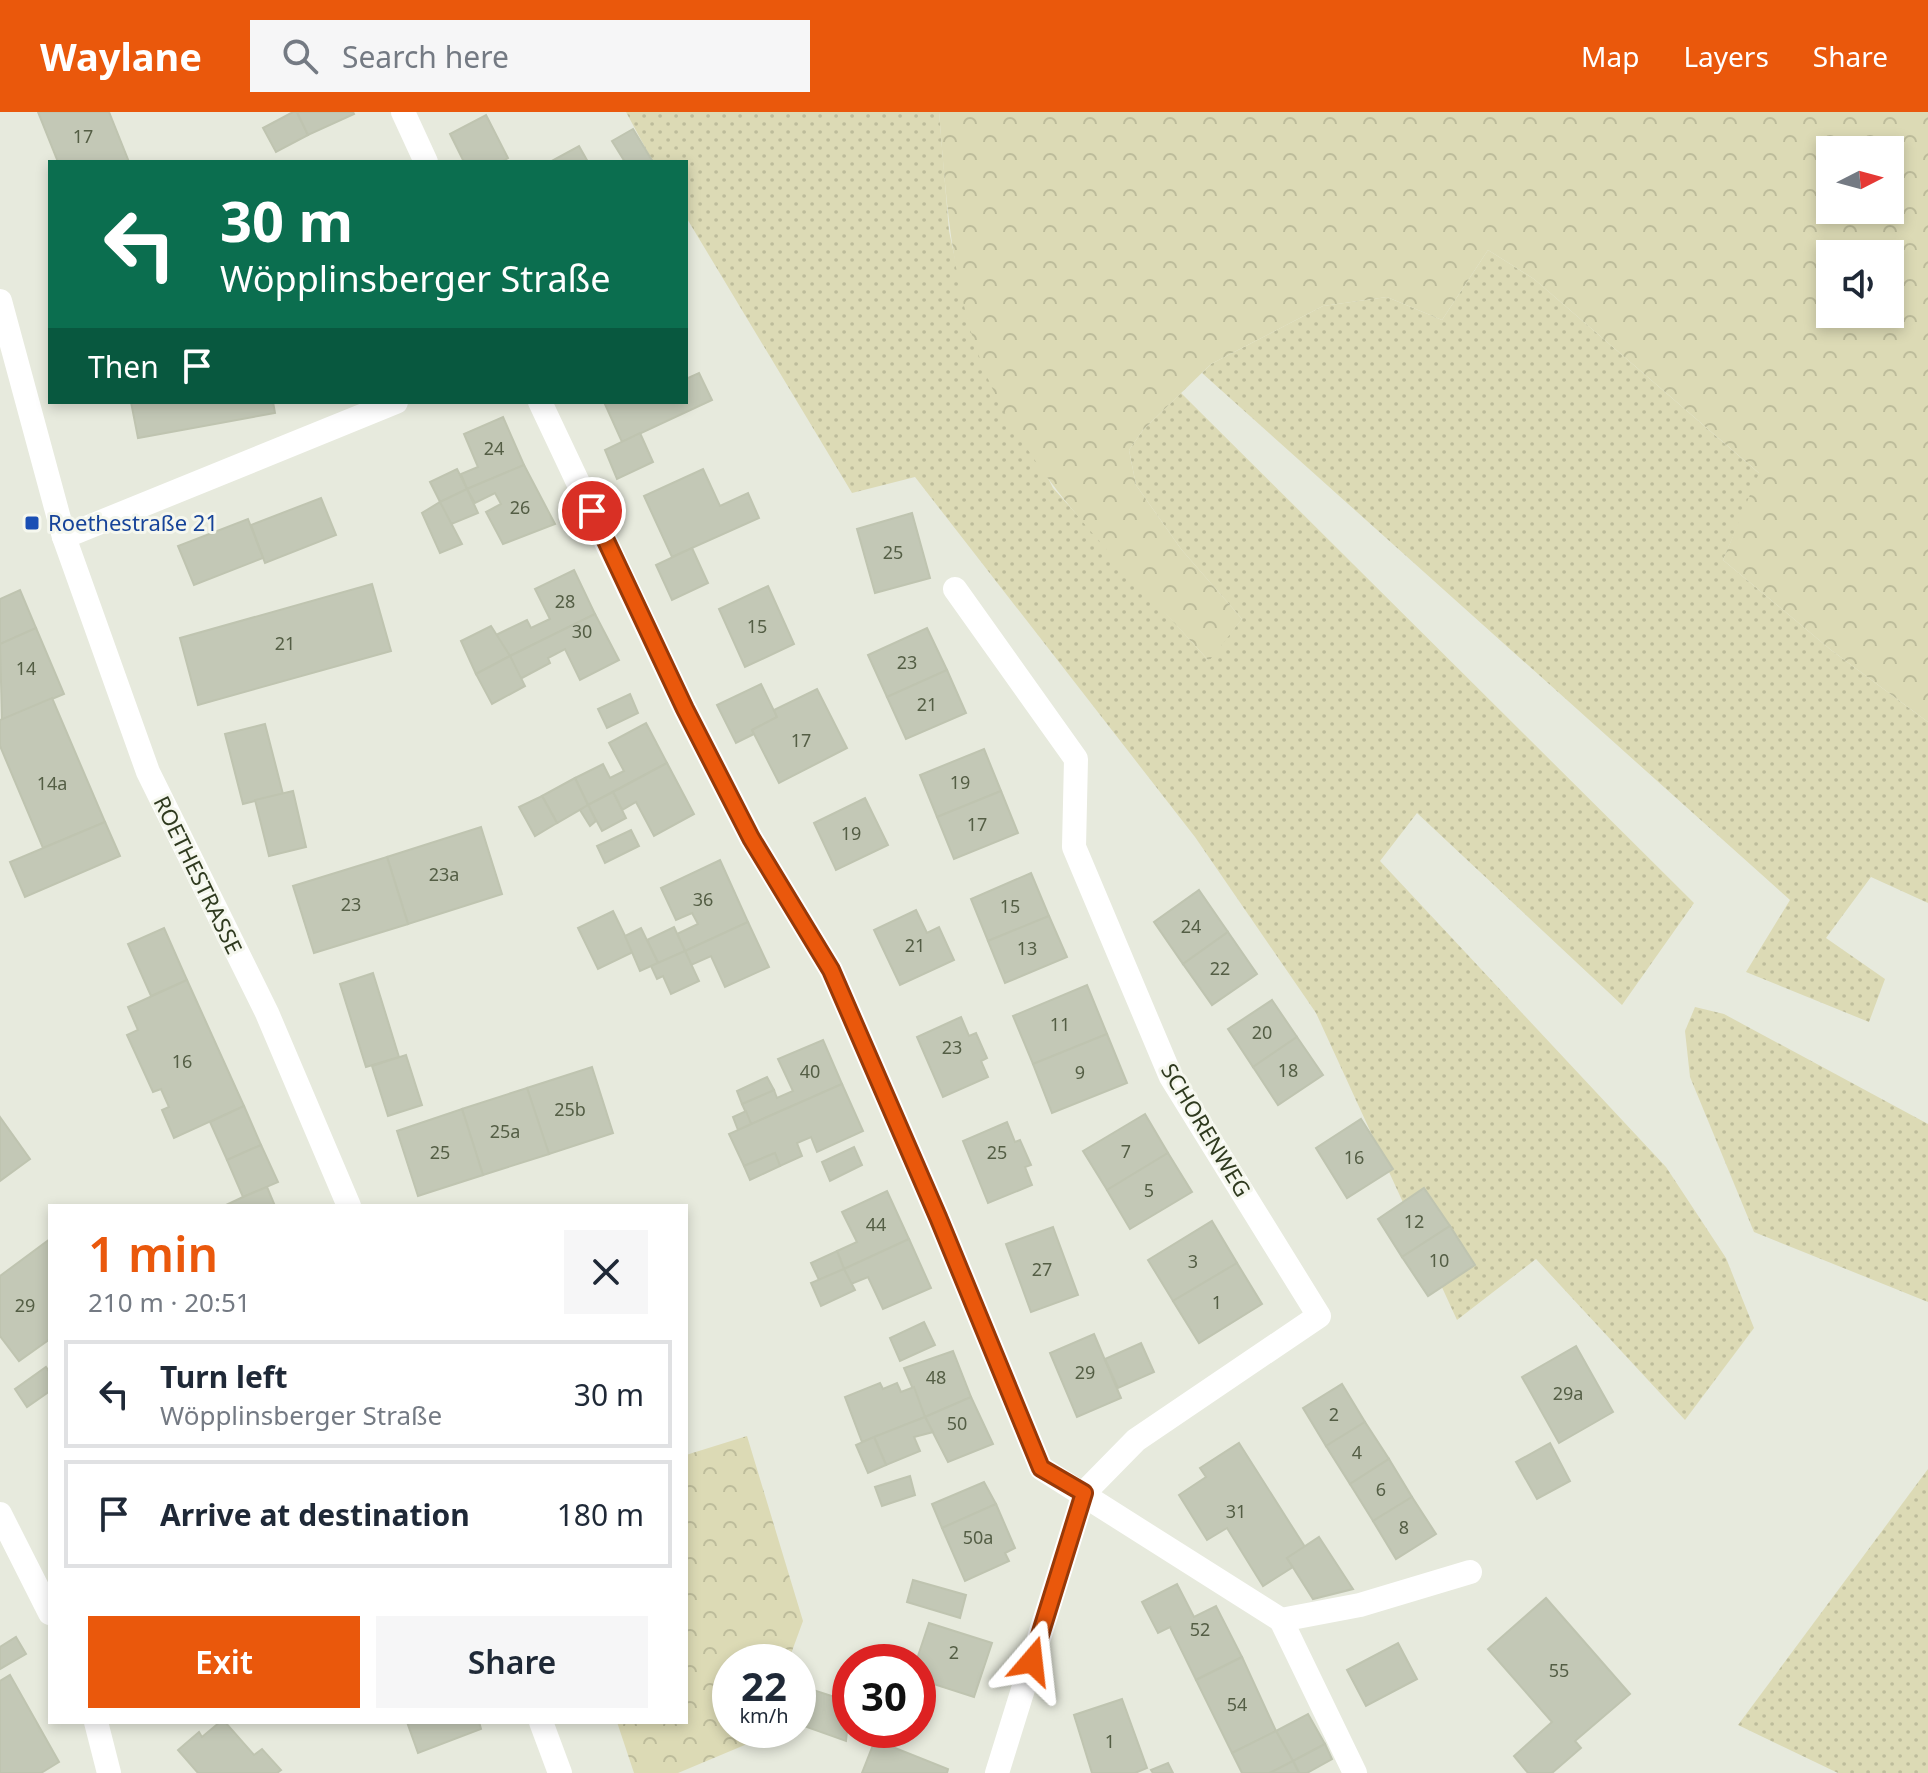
<!DOCTYPE html>
<html lang="en">
<head>
<meta charset="utf-8">
<style>
	:root { --surface:#fff; --page:#f6f6f7; --text:#1f2937; --muted:#747a83; --line:#e0e1e3; --accent:#ea580c }
	body { margin:0; font-family:"Noto Sans",sans-serif; background:var(--page); color:var(--text); height:100vh; display:flex; flex-direction:column; font-size:30px; white-space:nowrap }
	* { box-sizing:border-box; margin:0 }
	p { font-size:26px; color:var(--muted) }
	.icon { flex:none; width:44px; height:44px; fill:none; stroke:currentColor; stroke-width:2; stroke-linecap:round; stroke-linejoin:round }
	.map { position:relative; flex:1; overflow:hidden }
	.details { position:absolute; left:48px; top:1092px; width:640px; height:520px; display:flex; flex-direction:column; background:var(--surface); border-radius:0px; box-shadow:0 4px 12px #0003 }
	.details>* { flex:none }
	.top-card { position:absolute; left:48px; top:48px; width:640px; height:244px; border-radius:0px; box-shadow:0 4px 12px #0003; background:#0b6e4f; color:#fff; overflow:hidden }
	.needle { width:52px; rotate:84deg }
	.tools { position:absolute; left:1816px; top:24px; display:grid; gap:16px }
	.tools a { display:grid; place-items:center; width:88px; height:88px; border-radius:0px; background:var(--surface); box-shadow:0 4px 12px #0003; font-size:40px }
	.speed { position:absolute; left:712px; top:1532px; display:flex; gap:16px; font-size:40px; font-weight:700; text-align:center }
	.speed>* { display:grid; place-content:center; width:104px; height:104px; border-radius:50%; background:var(--surface); box-shadow:0 4px 12px #0003; line-height:1 }
	.speed small { font-size:20px; font-weight:400 }
	.speed .limit { border:12px solid #d22; background:#fff; color:#111 }
	.pin { position:absolute; display:grid; place-items:center; width:68px; height:68px; color:#fff; margin:-34px; border:4px solid #fff; border-radius:50%; box-shadow:0 2px 8px #0007 }
	.me { position:absolute; width:88px; margin:-44px; rotate:17deg; stroke-linejoin:round; filter:drop-shadow(0 0 6px #0008) }
	.turn { display:flex; align-items:center; gap:28px; height:168px; padding:0 40px; font-size:36px }
	.turn .icon { width:104px; height:104px; stroke-width:2.5 }
	.turn b { display:block; font-size:56px; line-height:68px }
	.then { display:flex; align-items:center; height:76px; padding:0 40px; background:#0003; gap:16px; font-size:30px }
	.round { display:grid; place-items:center; flex:none; width:84px; height:84px; border-radius:0px; background:var(--page) }
	.overview { display:flex; align-items:center; justify-content:space-between; height:136px; padding:0 40px }
	h1 { font-size:48px; font-weight:600; line-height:60px; color:var(--accent) }
	.action { display:flex; gap:16px; margin-top:auto; padding:16px 40px }
	.action a { flex:1; height:92px; border-radius:0px; background:var(--accent); color:#fff; font-size:32px; font-weight:600; line-height:92px; text-align:center }
	.action a+a { background:var(--page); color:var(--text) }
	ul { padding:0; list-style:none }
	li { display:flex; align-items:center; gap:24px; height:108px; margin:0 16px 12px; padding:0 24px; border:4px solid var(--line); border-radius:0px }
	li div { flex:1 }
	li b { display:block; font-size:30px }
	li em { font-style:normal }
	header { display:flex; align-items:center; gap:48px; box-sizing:border-box; height:112px; padding:0 40px; background:var(--accent); color:#fff }
	header strong { font-size:38px }
	nav { display:flex; gap:44px; margin-inline-start:auto; font-size:28px }
	.search { width:560px; height:72px; background:var(--page); display:flex; align-items:center; gap:20px; box-sizing:border-box; padding:0 28px; border-radius:0px; color:var(--muted); font-size:30px }
	.map>svg:first-child { display:block }
</style>
</head>
<body>
<header>
<strong>Waylane</strong>
<div class="search"><svg class="icon" aria-label="search" viewBox="0 0 24 24"><circle cx="10" cy="10" r="6"/><path d="M15 15l6 6"/></svg>Search here</div>
<nav><a>Map</a><a>Layers</a><a>Share</a></nav>
</header>
<div class="map">
<svg width="1928" height="1661" viewBox="0 0 1928 1661">
	<defs>
		<pattern id="grass-dots" width="8" height="8" patternUnits="userSpaceOnUse" patternTransform="scale(2)"><rect width="8" height="8" fill="#dcdab5"/><path d="M2 2h.1M6 6h.1" fill="none" stroke="#bdbc9b" stroke-width="1.8" stroke-linecap="round"/></pattern>
		<pattern id="forest-crowns" width="20" height="18" patternUnits="userSpaceOnUse" patternTransform="scale(2)"><rect width="20" height="18" fill="#dcdab5"/><path d="M2 6a3 3 0 1 1 6 0M12 15a3 3 0 1 1 6 0" fill="none" stroke="#bdbc9b"/></pattern>
	</defs>
	<rect width="100%" height="100%" fill="#e7eadd"/>
	<g fill="url(#grass-dots)">
		<polygon points="626,0 939,0 949,119 968,207 1053,376 1208,548 1242,507 1181,437 1136,373 1129,338 1143,318 1181,281 1694,791 1622,893 1417,701 1380,749 1666,1055 1726,1146 1754,1216 1685,1308 1536,1147 1457,1208 1316,901 1195,725 915,365 852,381 686,105 686,50 653,50"/>
		<polygon points="1488,138 1534,167 1760,362 1723,448 1831,538 1928,610 1928,791 1871,765 1826,826 1885,867 1869,910 1746,860 1790,788 1202,261 1211,252 1323,194 1387,185 1442,208"/>
		<polygon points="1695,895 1724,902 1928,1012 1928,1190 1754,1120 1690,965 1685,919"/>
		<polygon points="1928,1357 1928,1661 1838,1661 1738,1613"/>
	</g>
	<g fill="url(#forest-crowns)" fill-rule="evenodd">
		<path d="M939 0H1928V610L1831 538 1723 448 1759 361 1534 167 1488 138 1442 208 1387 185 1323 194 1211 252 1143 318 1129 338 1136 373 1181 437 1242 507 1209 549C1135 466 1051 388 999 290 953 201 947 97 939 0ZM1830 38H1890V98H1830ZM1830 142H1890V202H1830Z"/>
		<polygon points="747,1324 803,1509 788,1550 730,1550 730,1618 763,1618 759,1627 678,1661 634,1661 617,1610 686,1610 686,1343"/>
	</g>
	<g fill="#c3c8b6" stroke="#bfc4b0" stroke-width="2">
		<polygon points="38,0 109,0 129,50 58,50"/>
		<polygon points="293,0 297,0 308,23 276,40 263,16"/>
		<polygon points="297,0 353,0 354,2 308,23"/>
		<polygon points="486,3 508,46 501,50 464,50 450,22"/>
		<polygon points="633,17 653,50 625,50 612,29"/>
		<polygon points="579,34 588,50 550,50"/>
		<polygon points="699,261 712,288 622,330 604,290 686,290 686,267"/>
		<polygon points="131,290 273,290 275,301 138,326"/>
		<polygon points="503,305 524,353 467,377 461,362 478,355 464,322"/>
		<polygon points="640,321 653,350 617,367 605,338"/>
		<polygon points="524,353 555,412 503,432 486,400 501,392 495,381 475,391 467,377"/>
		<polygon points="457,357 467,377 440,390 430,370"/>
		<polygon points="703,357 720,394 748,381 759,406 672,445 644,384"/>
		<polygon points="467,377 478,401 449,413 440,390"/>
		<polygon points="321,386 336,423 265,451 251,413"/>
		<polygon points="440,390 462,432 440,441 422,401"/>
		<polygon points="912,401 930,466 875,481 857,417"/>
		<polygon points="248,407 263,446 194,473 178,434"/>
		<polygon points="692,436 708,471 672,488 656,453"/>
		<polygon points="574,458 595,502 510,544 496,523 527,508 531,516 550,507 535,477"/>
		<polygon points="372,472 391,539 198,593 180,526"/>
		<polygon points="768,474 794,532 745,555 719,497"/>
		<polygon points="20,478 36,516 0,532 0,487"/>
		<polygon points="595,502 619,548 580,568 565,537 548,546 550,551 520,567 510,544"/>
		<polygon points="491,514 510,544 476,562 461,529"/>
		<polygon points="36,516 64,582 2,608 0,532"/>
		<polygon points="927,516 947,558 887,585 868,543"/>
		<polygon points="510,544 525,574 492,592 476,562"/>
		<polygon points="947,558 966,601 906,627 887,585"/>
		<polygon points="761,572 777,605 752,618 754,622 736,631 717,593"/>
		<polygon points="817,577 847,636 779,671 752,618 777,605 774,598"/>
		<polygon points="630,582 638,601 607,616 598,597"/>
		<polygon points="52,586 105,710 43,736 0,634 0,608"/>
		<polygon points="646,611 667,651 588,693 575,666 603,652 610,666 624,659 609,631"/>
		<polygon points="265,612 283,682 243,692 225,622"/>
		<polygon points="984,637 1001,679 937,705 920,663"/>
		<polygon points="667,651 694,702 654,724 636,690 622,698 613,680"/>
		<polygon points="575,666 588,693 557,711 542,684"/>
		<polygon points="293,679 306,735 269,744 255,688"/>
		<polygon points="1001,679 1018,721 954,747 937,705"/>
		<polygon points="613,680 626,706 602,719 588,693"/>
		<polygon points="542,684 557,711 535,724 519,695"/>
		<polygon points="865,686 888,733 836,758 814,711"/>
		<polygon points="588,693 596,709 590,714 580,698"/>
		<polygon points="105,710 120,744 25,785 10,750"/>
		<polygon points="481,715 502,782 408,812 387,745"/>
		<polygon points="631,718 639,734 605,751 597,734"/>
		<polygon points="387,745 408,812 314,841 293,774"/>
		<polygon points="720,748 748,810 685,839 677,822 698,812 692,801 676,808 661,776"/>
		<polygon points="1031,761 1049,804 988,829 971,787"/>
		<polygon points="1199,778 1228,820 1183,852 1154,810"/>
		<polygon points="916,798 927,821 939,815 954,848 900,873 874,818"/>
		<polygon points="613,799 633,840 598,857 578,816"/>
		<polygon points="1049,804 1067,845 1005,871 988,829"/>
		<polygon points="748,810 769,855 725,875 711,844 691,853 685,839"/>
		<polygon points="674,815 685,839 658,851 647,828"/>
		<polygon points="164,816 187,868 151,884 128,832"/>
		<polygon points="641,816 658,851 640,859 625,824"/>
		<polygon points="1228,820 1257,862 1212,893 1183,852"/>
		<polygon points="685,839 699,869 671,882 663,864 657,867 651,854"/>
		<polygon points="373,861 399,945 366,955 340,872"/>
		<polygon points="187,868 244,994 174,1026 162,998 169,995 161,977 153,980 127,923 138,918 128,895"/>
		<polygon points="1087,873 1107,922 1033,952 1013,904"/>
		<polygon points="1272,888 1297,925 1253,955 1228,917"/>
		<polygon points="961,905 969,924 976,921 987,946 981,949 988,965 943,985 917,925"/>
		<polygon points="1107,922 1127,971 1052,1001 1033,952"/>
		<polygon points="1297,925 1323,963 1278,993 1253,955"/>
		<polygon points="823,928 842,972 751,1012 742,992 774,978 777,986 793,979 778,947"/>
		<polygon points="406,943 422,993 388,1004 372,954"/>
		<polygon points="592,955 613,1021 549,1042 527,976"/>
		<polygon points="767,965 774,978 742,992 737,979"/>
		<polygon points="842,972 863,1019 817,1040 811,1025 797,1031 802,1044 780,1054 775,1041 744,1054 729,1022"/>
		<polygon points="527,976 549,1042 483,1063 462,997"/>
		<polygon points="244,994 261,1033 227,1048 210,1010"/>
		<polygon points="462,997 483,1063 418,1084 397,1019"/>
		<polygon points="746,999 751,1012 738,1018 733,1005"/>
		<polygon points="1145,1002 1168,1041 1107,1078 1083,1039"/>
		<polygon points="0,1005 30,1047 0,1069"/>
		<polygon points="1361,1007 1393,1057 1347,1086 1316,1036"/>
		<polygon points="1007,1010 1015,1030 1020,1028 1031,1053 1025,1055 1032,1073 988,1091 963,1029"/>
		<polygon points="261,1033 278,1070 243,1085 227,1048"/>
		<polygon points="854,1035 862,1053 830,1069 822,1050"/>
		<polygon points="775,1041 780,1054 750,1068 744,1054"/>
		<polygon points="1168,1041 1192,1080 1130,1117 1107,1078"/>
		<polygon points="267,1075 275,1094 224,1094 243,1085"/>
		<polygon points="1424,1076 1450,1114 1402,1145 1378,1107"/>
		<polygon points="887,1079 909,1127 844,1157 837,1139 857,1130 842,1100"/>
		<polygon points="1212,1109 1237,1151 1173,1189 1148,1148"/>
		<polygon points="1450,1114 1475,1153 1428,1184 1402,1145"/>
		<polygon points="1053,1115 1078,1183 1031,1200 1006,1132"/>
		<polygon points="50,1127 50,1227 19,1249 0,1224 0,1164"/>
		<polygon points="909,1127 931,1176 883,1197 868,1165 851,1172 844,1157"/>
		<polygon points="837,1139 844,1157 819,1168 811,1151"/>
		<polygon points="1237,1151 1262,1192 1199,1231 1173,1189"/>
		<polygon points="844,1157 855,1178 821,1194 811,1171"/>
		<polygon points="924,1210 935,1233 900,1249 890,1226"/>
		<polygon points="1094,1222 1121,1286 1077,1305 1050,1241"/>
		<polygon points="1141,1231 1154,1260 1118,1276 1105,1247"/>
		<polygon points="1576,1234 1613,1300 1559,1331 1522,1265"/>
		<polygon points="953,1239 971,1285 925,1305 904,1256"/>
		<polygon points="46,1255 50,1261 50,1279 27,1295 15,1277"/>
		<polygon points="880,1271 883,1277 897,1271 901,1280 914,1275 925,1305 862,1330 845,1285"/>
		<polygon points="1342,1272 1365,1310 1326,1334 1303,1296"/>
		<polygon points="971,1285 993,1332 948,1350 925,1305"/>
		<polygon points="925,1305 933,1320 914,1325 920,1339 886,1353 874,1325"/>
		<polygon points="1365,1310 1389,1347 1350,1372 1326,1334"/>
		<polygon points="874,1325 886,1353 868,1361 856,1333"/>
		<polygon points="1239,1331 1305,1435 1287,1446 1293,1455 1263,1474 1227,1416 1207,1428 1179,1383 1206,1365 1200,1356"/>
		<polygon points="1550,1331 1570,1369 1537,1387 1516,1350"/>
		<polygon points="1389,1347 1412,1385 1373,1409 1350,1372"/>
		<polygon points="910,1364 915,1383 882,1394 875,1375"/>
		<polygon points="984,1370 996,1392 942,1416 932,1392"/>
		<polygon points="1412,1385 1436,1422 1396,1447 1373,1409"/>
		<polygon points="996,1392 1015,1436 1005,1441 1009,1449 965,1469 942,1416"/>
		<polygon points="1319,1425 1353,1477 1313,1487 1287,1446"/>
		<polygon points="913,1468 966,1483 960,1506 907,1490"/>
		<polygon points="1177,1472 1194,1505 1216,1494 1242,1545 1196,1568 1170,1515 1158,1521 1142,1490"/>
		<polygon points="1546,1486 1630,1582 1575,1629 1581,1636 1552,1661 1528,1661 1514,1644 1552,1610 1488,1537"/>
		<polygon points="929,1511 992,1531 974,1585 918,1567 916,1550"/>
		<polygon points="16,1525 26,1542 0,1557 0,1535"/>
		<polygon points="1398,1531 1417,1567 1366,1594 1347,1558"/>
		<polygon points="1242,1545 1276,1619 1232,1641 1196,1568"/>
		<polygon points="10,1563 59,1650 41,1661 0,1661 0,1569"/>
		<polygon points="813,1578 850,1590 846,1629 801,1613"/>
		<polygon points="1122,1587 1147,1656 1135,1661 1092,1661 1074,1603"/>
		<polygon points="1308,1602 1325,1632 1293,1649 1276,1619"/>
		<polygon points="220,1610 225,1610 254,1643 262,1637 281,1658 277,1661 198,1661 178,1638 199,1620 202,1625"/>
		<polygon points="407,1610 479,1610 481,1617 418,1641"/>
		<polygon points="1276,1619 1293,1649 1270,1661 1242,1661 1232,1641"/>
		<polygon points="875,1628 948,1657 947,1661 862,1661"/>
		<polygon points="1325,1632 1332,1647 1307,1661 1299,1661 1293,1649"/>
		<polygon points="1293,1649 1299,1661 1270,1661"/>
		<polygon points="1168,1651 1173,1661 1153,1661 1151,1658"/>
	</g>
	<g fill="none" stroke-linecap="round" stroke-linejoin="round">
		<g stroke="#fff" stroke-width="24">
			<polyline points="403,0 426,50"/>
			<polyline points="0,189 64,425 148,660 267,901 349,1094"/>
			<polyline points="540,290 685,597 751,726 831,858 938,1105 1041,1356 1281,1508 1360,1493 1470,1460"/>
			<polyline points="64,425 396,290"/>
			<polyline points="955,477 1076,647 1074,735 1171,965 1319,1204 1136,1328 1084,1381 997,1661"/>
			<polyline points="0,1402 50,1501"/>
			<polyline points="1281,1508 1355,1661"/>
			<polyline points="96,1610 109,1661"/>
			<polyline points="541,1610 560,1661"/>
		</g>
	</g>
	<g fill="none" stroke-linecap="round" stroke-linejoin="round">
		<g stroke="#983908" stroke-width="20">
			<polyline id="route" points="592,399 685,597 751,726 831,858 938,1105 1041,1356 1084,1381 1032,1549"/>
		</g>
		<use href="#route" stroke="#ea580c" stroke-width="14"/>
	</g>
	<rect fill="#1a4fb4" stroke="#f5f7ee" stroke-width="3" x="24" y="403" width="16" height="16" rx="4"/>
	<g text-anchor="middle" stroke-width="6" stroke-linejoin="round" paint-order="stroke">
		<g font-size="18" fill="#545e45">
			<text x="83" y="31">17</text>
			<text x="494" y="343">24</text>
			<text x="520" y="402">26</text>
			<text x="893" y="447">25</text>
			<text x="565" y="496">28</text>
			<text x="757" y="521">15</text>
			<text x="582" y="526">30</text>
			<text x="285" y="538">21</text>
			<text x="907" y="557">23</text>
			<text x="26" y="563">14</text>
			<text x="927" y="599">21</text>
			<text x="801" y="635">17</text>
			<text x="960" y="677">19</text>
			<text x="52" y="678">14a</text>
			<text x="977" y="719">17</text>
			<text x="851" y="728">19</text>
			<text x="444" y="769">23a</text>
			<text x="703" y="794">36</text>
			<text x="351" y="799">23</text>
			<text x="1010" y="801">15</text>
			<text x="1191" y="821">24</text>
			<text x="915" y="840">21</text>
			<text x="1027" y="843">13</text>
			<text x="1220" y="863">22</text>
			<text x="1060" y="919">11</text>
			<text x="1262" y="927">20</text>
			<text x="952" y="942">23</text>
			<text x="182" y="956">16</text>
			<text x="1288" y="965">18</text>
			<text x="810" y="966">40</text>
			<text x="1080" y="967">9</text>
			<text x="570" y="1004">25b</text>
			<text x="505" y="1026">25a</text>
			<text x="1126" y="1046">7</text>
			<text x="440" y="1047">25</text>
			<text x="997" y="1047">25</text>
			<text x="1354" y="1052">16</text>
			<text x="1149" y="1085">5</text>
			<text x="1414" y="1116">12</text>
			<text x="876" y="1119">44</text>
			<text x="1439" y="1155">10</text>
			<text x="1193" y="1156">3</text>
			<text x="1042" y="1164">27</text>
			<text x="1217" y="1197">1</text>
			<text x="25" y="1200">29</text>
			<text x="1085" y="1267">29</text>
			<text x="936" y="1272">48</text>
			<text x="1568" y="1288">29a</text>
			<text x="1334" y="1309">2</text>
			<text x="957" y="1318">50</text>
			<text x="1357" y="1347">4</text>
			<text x="1381" y="1384">6</text>
			<text x="1236" y="1406">31</text>
			<text x="1404" y="1422">8</text>
			<text x="978" y="1432">50a</text>
			<text x="1200" y="1524">52</text>
			<text x="954" y="1547">2</text>
			<text x="1559" y="1565">55</text>
			<text x="1237" y="1599">54</text>
			<text x="1110" y="1636">1</text>
		</g>
		<g font-size="22" fill="#164399" stroke="#f5f7ee" text-anchor="start">
			<text x="48" y="419">Roethestraße 21</text>
		</g>
		<g font-size="22" fill="#2f3a1f" stroke="#f5f7ee">
			<text transform="translate(198 763) rotate(64)" y="8">ROETHESTRASSE</text>
			<text transform="translate(1206 1018) rotate(59)" y="8">SCHORENWEG</text>
		</g>
	</g>
</svg>
<div class="tools">
<a><svg class="needle" viewBox="-14 -14 28 28"><path d="M0-13l5 13h-10z" fill="#e53935"/><path d="M0 13l5-13h-10z" fill="#747a83"/></svg></a>
<a><svg class="icon" aria-label="sound" viewBox="0 0 24 24"><path d="M4 9h4l5-4v14l-5-4H4zM17 9q2 3 0 6"/></svg></a>
</div>
<div class="speed"><div>22<small>km/h</small></div><div class="limit">30</div></div>
<div class="pin" style="left:592px;top:399px;background:#d93025"><svg class="icon" aria-label="arrive" viewBox="0 0 24 24"><path d="M6 21V4h12l-3 4 3 4H6"/></svg></div>
<svg class="me" style="left:1032px;top:1549px" viewBox="-20 -20 40 40"><path d="M0-17L14 15 0 8-14 15z" fill="#ea580c" stroke="#fff" stroke-width="4"/></svg>
<div class="top-card">
<div class="turn"><svg class="icon" aria-label="left" viewBox="0 0 24 24"><path d="M17 20v-9H6M10 6l-5 5 5 5"/></svg><div><b>30 m</b>Wöpplinsberger Straße</div></div>
<div class="then">Then<svg class="icon" aria-label="arrive" viewBox="0 0 24 24"><path d="M6 21V4h12l-3 4 3 4H6"/></svg></div>
</div>
<section class="details">
<div class="overview"><div><h1>1 min</h1><p>210 m · 20:51</p></div><a class="round"><svg class="icon" aria-label="close" viewBox="0 0 24 24"><path d="M6 6l12 12M18 6L6 18"/></svg></a></div>
<ul>
<li><svg class="icon" aria-label="left" viewBox="0 0 24 24"><path d="M17 20v-9H6M10 6l-5 5 5 5"/></svg><div><b>Turn left</b><p>Wöpplinsberger Straße</p></div><em>30 m</em></li>
<li><svg class="icon" aria-label="arrive" viewBox="0 0 24 24"><path d="M6 21V4h12l-3 4 3 4H6"/></svg><div><b>Arrive at destination</b></div><em>180 m</em></li>
</ul>
<div class="action"><a>Exit</a><a>Share</a></div>
</section>
</div>
</body>
</html>
